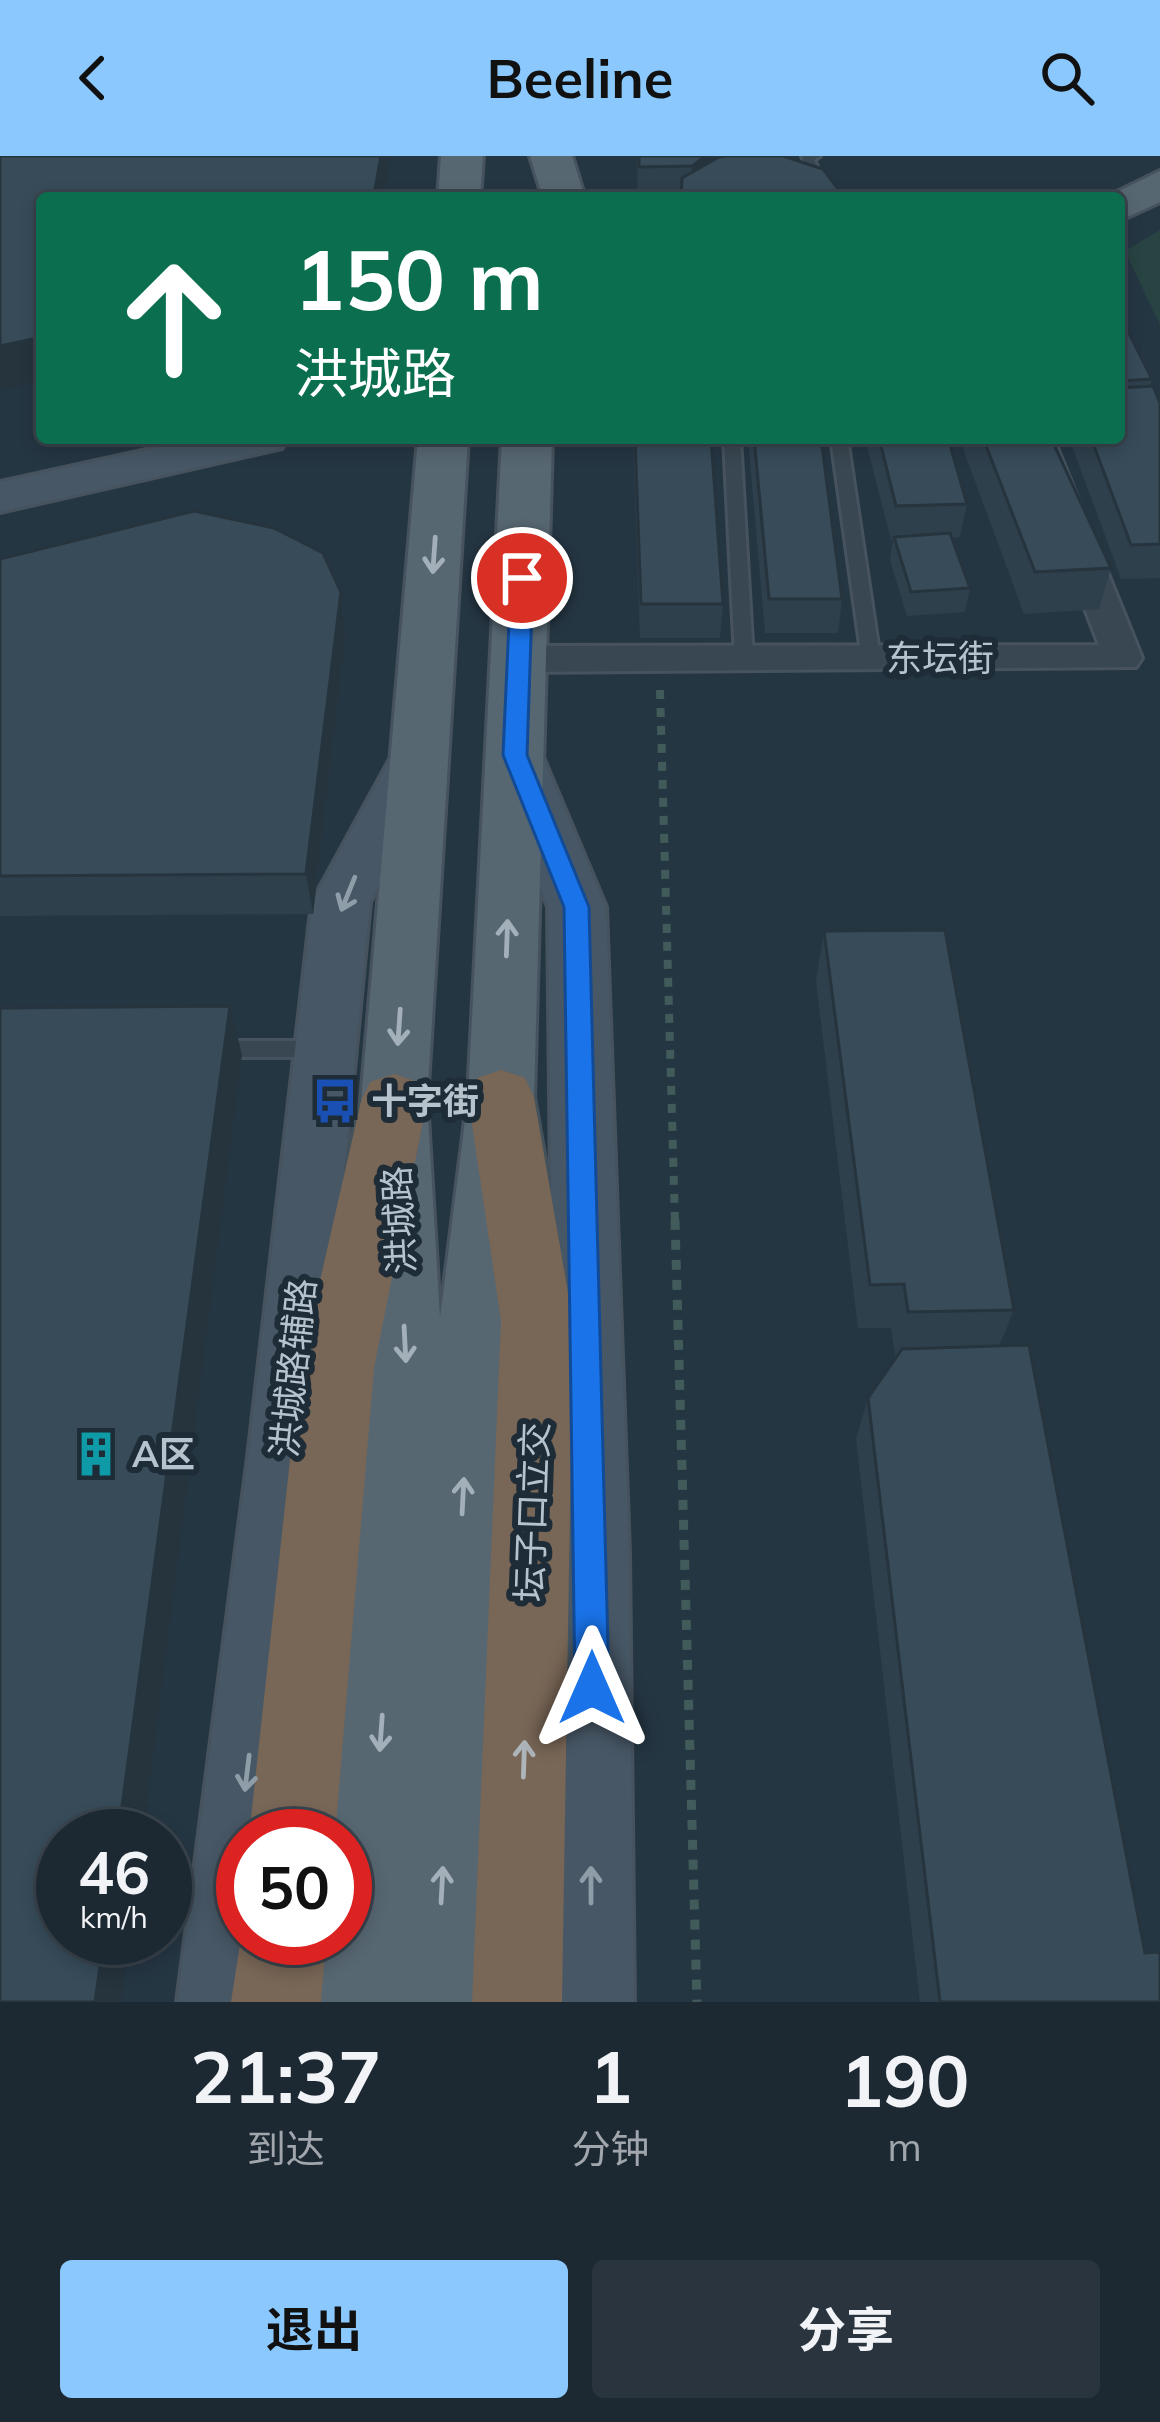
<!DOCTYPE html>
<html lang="zh">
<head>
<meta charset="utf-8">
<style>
	:root { --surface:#1c2832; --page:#29343e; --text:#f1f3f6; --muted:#a0a6ac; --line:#3a444d; --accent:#8ac8fd }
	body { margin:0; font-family:Mulish,"Noto Sans SC",sans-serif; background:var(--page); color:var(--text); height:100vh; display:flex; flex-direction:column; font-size:45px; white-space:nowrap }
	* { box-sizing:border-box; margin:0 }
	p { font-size:39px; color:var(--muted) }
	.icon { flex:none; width:66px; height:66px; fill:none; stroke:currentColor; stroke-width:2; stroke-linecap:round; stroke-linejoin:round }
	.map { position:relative; height:1846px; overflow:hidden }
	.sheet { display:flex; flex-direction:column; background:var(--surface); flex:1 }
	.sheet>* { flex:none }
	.hud { position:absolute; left:36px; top:36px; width:1089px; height:252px; border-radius:12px; box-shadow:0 6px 18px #0003,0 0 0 3px var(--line); background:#0b6e4f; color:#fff; overflow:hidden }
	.speed { position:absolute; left:36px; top:1653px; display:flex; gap:24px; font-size:60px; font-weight:700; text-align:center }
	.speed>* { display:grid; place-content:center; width:156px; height:156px; border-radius:50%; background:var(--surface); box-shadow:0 6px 18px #0003,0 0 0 3px var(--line); line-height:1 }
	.speed small { font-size:30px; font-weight:400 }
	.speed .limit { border:18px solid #d22; background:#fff; color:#111 }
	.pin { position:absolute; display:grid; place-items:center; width:102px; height:102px; color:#fff; margin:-51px; border:6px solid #fff; border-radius:50%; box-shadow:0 3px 12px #0007 }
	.me { position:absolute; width:132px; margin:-66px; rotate:0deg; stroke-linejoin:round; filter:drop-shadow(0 0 9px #0008) }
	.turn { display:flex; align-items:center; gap:42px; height:252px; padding:0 60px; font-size:54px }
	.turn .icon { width:156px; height:156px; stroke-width:2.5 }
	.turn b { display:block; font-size:84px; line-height:102px }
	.eta { display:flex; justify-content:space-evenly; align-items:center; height:204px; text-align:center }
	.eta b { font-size:72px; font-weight:700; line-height:84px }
	.button { display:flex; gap:24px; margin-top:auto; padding:24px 60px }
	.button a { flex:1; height:138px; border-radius:12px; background:var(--accent); color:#111; font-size:48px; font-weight:700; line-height:138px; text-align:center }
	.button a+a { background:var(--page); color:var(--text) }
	header { display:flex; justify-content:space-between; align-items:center; height:156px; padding:0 60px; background:var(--accent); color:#111; font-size:54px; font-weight:700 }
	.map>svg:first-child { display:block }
</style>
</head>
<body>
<header><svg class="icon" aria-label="back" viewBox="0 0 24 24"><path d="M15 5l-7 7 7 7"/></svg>Beeline<svg class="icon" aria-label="search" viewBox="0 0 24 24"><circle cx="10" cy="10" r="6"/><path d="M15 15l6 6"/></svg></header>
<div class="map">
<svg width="1160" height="1846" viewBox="0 0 1160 1846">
	<rect width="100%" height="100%" fill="#253643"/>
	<polygon fill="#274342" points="1160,74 1160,169 1125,95"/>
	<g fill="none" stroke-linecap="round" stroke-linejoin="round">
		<g stroke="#46535e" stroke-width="6">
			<g id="lane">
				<polygon points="802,0 820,0 814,4 831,42 817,42"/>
				<polygon points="724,282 740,282 753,503 744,509 735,503"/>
				<polygon points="831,282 847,282 880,503 871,509 862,503"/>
				<polygon points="217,885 323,885 330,887 333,893 330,899 323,901 217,901 210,899 207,893 210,887"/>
			</g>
		</g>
		<g stroke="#46535e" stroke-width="6">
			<polygon id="street" points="1019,282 1053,282 1142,502 1136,511 519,516 506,512 500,503 506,494 519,490 1099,489"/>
		</g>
		<g stroke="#46535e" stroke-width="6">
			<g id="secondary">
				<polygon points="201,282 288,282 282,292 0,356 0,326"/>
				<polygon points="420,578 439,583 447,597 370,746 281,1680 243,1680 243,1782 270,1782 263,1846 177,1846 249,1293 312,746 401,583"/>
				<polygon points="515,580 534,585 542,599 606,751 629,1397 634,1846 548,1846 555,1397 548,751 488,599 496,585"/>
			</g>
		</g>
		<g stroke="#46535e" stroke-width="6">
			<g id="primary">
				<polygon points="441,0 483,0 480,42 438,42"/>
				<polygon points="530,0 572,0 585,42 543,42"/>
				<polygon points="1160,15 1160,46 1119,65 1119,42 1105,42"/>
				<polygon points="418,282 468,282 427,945 440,1162 468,941 502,282 552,282 534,941 506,1229 480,1846 316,1846 321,1782 345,1782 345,1680 330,1680 370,1223 361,945"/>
			</g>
		</g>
		<g stroke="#44525c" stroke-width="6">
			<g id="highway">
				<polygon points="501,914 525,922 534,941 573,1165 562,1846 472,1846 501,1165 468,941 477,922"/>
				<polygon points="394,918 418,926 427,945 374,1212 335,1680 249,1680 300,1212 361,945 370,926"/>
				<polygon points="243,1769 243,1782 326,1782 321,1846 231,1846"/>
			</g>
		</g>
		<polyline stroke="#405b59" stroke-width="8" stroke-dasharray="9 9" stroke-linecap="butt" points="660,534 675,1067"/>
		<polyline stroke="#405b59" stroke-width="9" stroke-dasharray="10 10" stroke-linecap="butt" points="675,1064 697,1846"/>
		<use href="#lane" fill="#394752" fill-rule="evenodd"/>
		<use href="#street" fill="#394752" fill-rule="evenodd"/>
		<use href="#secondary" fill="#475765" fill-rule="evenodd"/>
		<use href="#primary" fill="#576772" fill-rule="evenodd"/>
		<use href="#highway" fill="#786656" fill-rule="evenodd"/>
	</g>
	<g fill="#2f404d">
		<polygon points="637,0 783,0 844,42 638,42"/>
		<polygon points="1119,157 1152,223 1150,231 1160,247 1160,422 1121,423 1069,282 1119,282"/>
		<polygon points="633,282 711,282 723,448 720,482 640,482"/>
		<polygon points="748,282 821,282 842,443 838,477 765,477"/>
		<polygon points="865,282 948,282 967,348 960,381 952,382 970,432 965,456 907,460 890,404 893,384 891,384"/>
		<polygon points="959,282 1051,282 1111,412 1099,453 1024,458"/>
		<polygon points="0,403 341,436 346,478 313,758 0,760"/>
		<polygon points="824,775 1014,1154 999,1190 1145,1797 1160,1846 920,1846 856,1283 868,1242 898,1199 895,1199 891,1172 858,1172 816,825"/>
	</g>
	<g fill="#26343e">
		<polygon points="381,0 391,0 384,42 369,42"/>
		<polygon points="706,0 749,0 691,42 692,10"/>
		<polygon points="1125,108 1119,130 1119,110"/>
		<polygon points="42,181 42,225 0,234 0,190"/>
		<polygon points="341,436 346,478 313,758 306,718"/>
		<polygon points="230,850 242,899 143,1680 118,1680"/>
		<polygon points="104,1782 130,1782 121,1846 95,1846"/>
	</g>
	<g fill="#374b59" stroke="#26343e" stroke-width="3">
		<polygon points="0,0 381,0 374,39 369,42 42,42 42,181 0,190"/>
		<polygon points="639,0 706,0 692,10 639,11"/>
		<polygon points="728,0 783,0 823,13 844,41 681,42 682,22 719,1"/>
		<polygon points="1119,157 1152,223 1119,225"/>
		<polygon points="1153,230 1160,247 1160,388 1131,389 1091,282 1119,282 1119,232"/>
		<polygon points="635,282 711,282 723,448 641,448"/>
		<polygon points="754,282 821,282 842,443 769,443"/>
		<polygon points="879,282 948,282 967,348 896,350"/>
		<polygon points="983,282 1051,282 1111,412 1035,416"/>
		<polygon points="194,355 274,372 323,397 341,436 306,718 0,720 0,403"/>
		<polygon points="950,377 970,432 911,436 894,381"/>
		<polygon points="945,774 1014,1154 908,1156 904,1128 870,1129 824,775"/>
		<polygon points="230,850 118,1680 63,1680 63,1782 104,1782 95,1846 0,1846 0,852"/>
		<polygon points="1029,1189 1145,1797 1160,1796 1160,1846 940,1846 868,1242 902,1193"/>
	</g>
	<defs><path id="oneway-shaft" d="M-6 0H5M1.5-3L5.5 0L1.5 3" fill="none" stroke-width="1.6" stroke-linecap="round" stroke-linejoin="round" transform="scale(3)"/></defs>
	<g stroke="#a3b0ba">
		<use href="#oneway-shaft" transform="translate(434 399) rotate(94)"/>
		<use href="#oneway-shaft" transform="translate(507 782) rotate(-88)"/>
		<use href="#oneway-shaft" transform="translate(399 871) rotate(94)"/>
		<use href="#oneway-shaft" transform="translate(405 1188) rotate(87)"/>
		<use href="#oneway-shaft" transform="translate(463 1340) rotate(-87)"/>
		<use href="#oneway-shaft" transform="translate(381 1577) rotate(94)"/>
		<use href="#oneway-shaft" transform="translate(442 1729) rotate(-87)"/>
	</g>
	<g stroke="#8f9da8">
		<use href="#oneway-shaft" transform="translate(348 738) rotate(112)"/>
		<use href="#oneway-shaft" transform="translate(247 1617) rotate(97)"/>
		<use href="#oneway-shaft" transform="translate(591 1729) rotate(-90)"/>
	</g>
	<use stroke="#adb4ba" href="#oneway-shaft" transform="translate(524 1603) rotate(-88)"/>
	<polygon fill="#1a73e8" stroke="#114b97" stroke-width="3" points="522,415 533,422 527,599 589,751 609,1532 604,1544 592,1548 580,1544 575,1532 564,751 503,599 511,422"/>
	<defs>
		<g id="bus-bare" transform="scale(3.6)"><path d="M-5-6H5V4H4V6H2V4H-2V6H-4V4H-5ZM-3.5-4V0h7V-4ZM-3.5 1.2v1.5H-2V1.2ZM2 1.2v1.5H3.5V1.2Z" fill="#1a4fb4" stroke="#1e2c37" stroke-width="2.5" paint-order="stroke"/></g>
		<g id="building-bare" transform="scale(3.6)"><path d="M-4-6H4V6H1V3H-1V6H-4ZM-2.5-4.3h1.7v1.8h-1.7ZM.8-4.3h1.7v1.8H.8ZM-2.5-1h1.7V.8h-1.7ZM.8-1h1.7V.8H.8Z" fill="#0f9aa8" stroke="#1e2c37" stroke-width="2.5" paint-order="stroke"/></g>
	</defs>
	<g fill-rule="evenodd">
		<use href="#bus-bare" x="335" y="945"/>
		<use href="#building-bare" x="96" y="1298"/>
	</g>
	<g text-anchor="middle" stroke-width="12" stroke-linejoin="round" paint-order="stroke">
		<g font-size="36" fill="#b6c2cc" stroke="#1e2c37">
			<text x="940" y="515">东坛街</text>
			<text transform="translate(399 1064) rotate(-93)" y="13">洪城路</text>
			<text transform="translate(293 1212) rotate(-84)" y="13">洪城路辅路</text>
			<text transform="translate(532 1356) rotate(-88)" y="13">坛子口立交</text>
		</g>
		<g font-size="36" font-weight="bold" fill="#b6c2cc" stroke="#1e2c37" text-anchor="start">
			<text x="371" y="958">十字街</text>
			<text x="132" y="1311">A区</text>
		</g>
	</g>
</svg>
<div class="speed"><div>46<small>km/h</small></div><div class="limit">50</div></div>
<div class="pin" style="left:522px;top:422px;background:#d93025"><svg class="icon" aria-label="arrive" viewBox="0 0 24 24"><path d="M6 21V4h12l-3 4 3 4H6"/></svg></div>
<svg class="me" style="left:592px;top:1532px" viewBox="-20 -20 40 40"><path d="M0-17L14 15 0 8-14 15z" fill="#1a73e8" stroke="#fff" stroke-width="4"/></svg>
<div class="hud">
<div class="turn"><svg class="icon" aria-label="ahead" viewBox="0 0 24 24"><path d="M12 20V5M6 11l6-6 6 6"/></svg><div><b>150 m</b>洪城路</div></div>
</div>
</div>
<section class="sheet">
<div class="eta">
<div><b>21:37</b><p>到达</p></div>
<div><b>1</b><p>分钟</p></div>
<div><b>190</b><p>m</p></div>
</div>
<div class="button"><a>退出</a><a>分享</a></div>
</section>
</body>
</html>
